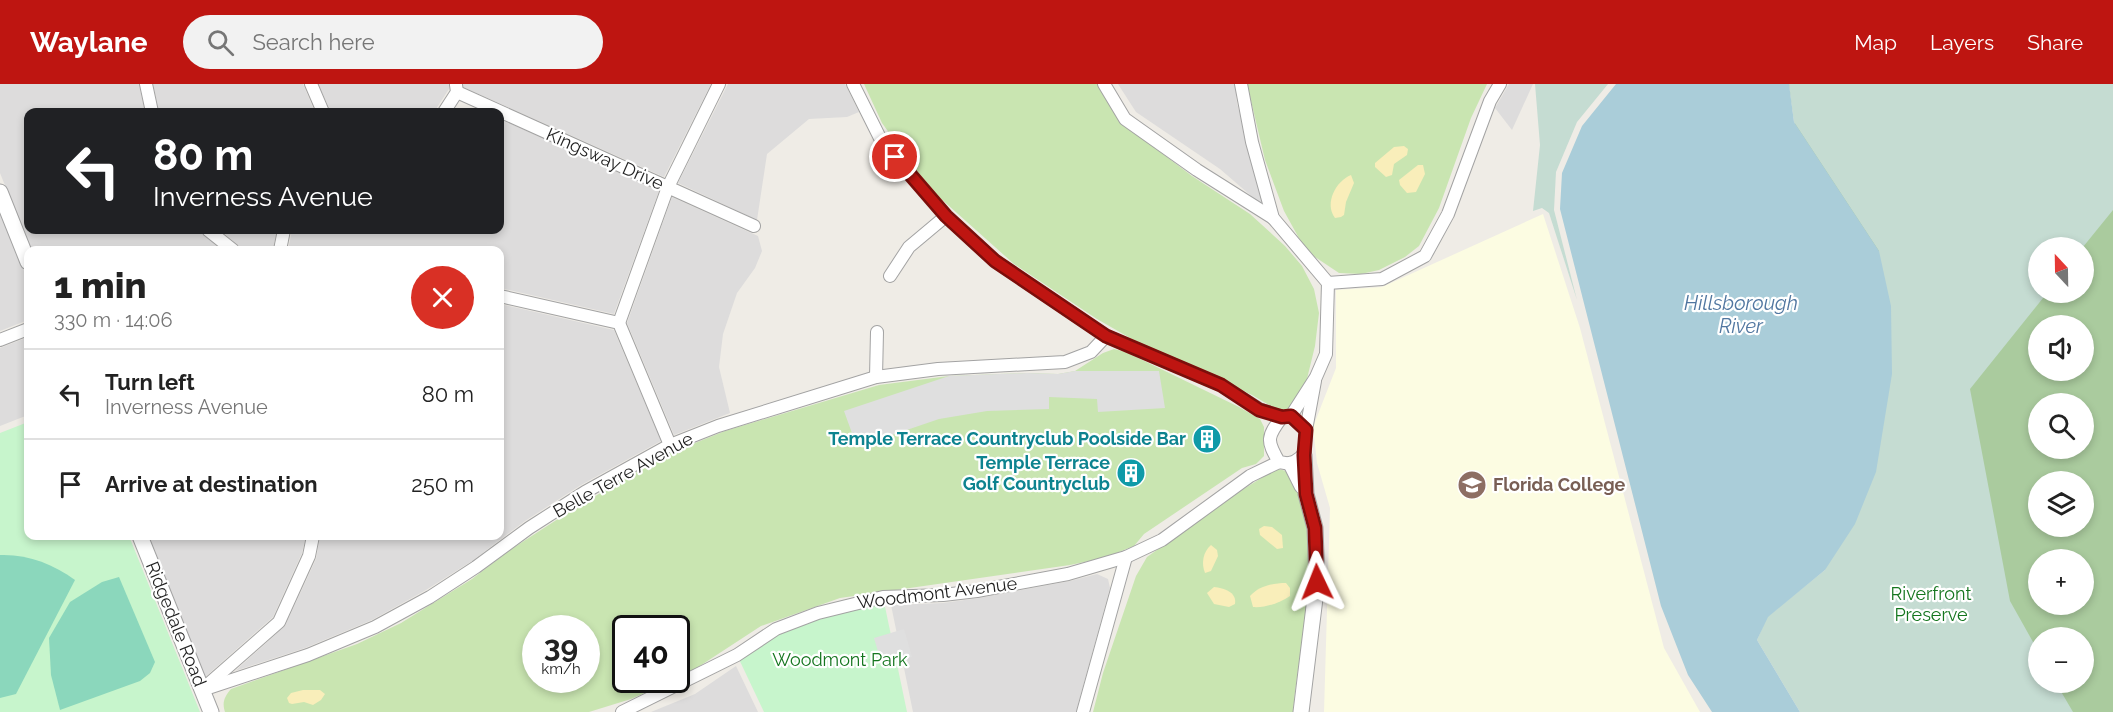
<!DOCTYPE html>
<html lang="en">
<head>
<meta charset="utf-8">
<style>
	:root { --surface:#fff; --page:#f2f2f2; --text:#222; --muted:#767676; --line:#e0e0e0; --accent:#be1511 }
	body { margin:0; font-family:Raleway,sans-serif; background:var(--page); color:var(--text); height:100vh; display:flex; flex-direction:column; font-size:22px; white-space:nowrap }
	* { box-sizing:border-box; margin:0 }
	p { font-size:20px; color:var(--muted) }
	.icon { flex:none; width:33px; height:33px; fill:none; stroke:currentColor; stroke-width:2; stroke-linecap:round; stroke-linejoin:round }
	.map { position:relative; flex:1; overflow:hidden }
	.sheet { position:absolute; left:24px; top:162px; width:480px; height:294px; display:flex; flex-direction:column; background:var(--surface); border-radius:12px; box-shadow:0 3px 9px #0003 }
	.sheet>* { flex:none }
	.hud { position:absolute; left:24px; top:24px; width:480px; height:126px; border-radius:12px; box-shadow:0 3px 9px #0003; background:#202124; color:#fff; overflow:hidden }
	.needle { width:39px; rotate:338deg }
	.tools { position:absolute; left:2028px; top:153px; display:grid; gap:12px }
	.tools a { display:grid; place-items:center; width:66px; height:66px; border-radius:50%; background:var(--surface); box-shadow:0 3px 9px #0003; font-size:30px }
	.speed { position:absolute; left:522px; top:531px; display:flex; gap:12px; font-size:30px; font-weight:700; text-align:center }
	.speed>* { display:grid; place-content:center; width:78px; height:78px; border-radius:50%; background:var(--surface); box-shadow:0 3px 9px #0003; line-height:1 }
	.speed small { font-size:15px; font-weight:400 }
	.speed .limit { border:3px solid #111; border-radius:9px; background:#fff; color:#111 }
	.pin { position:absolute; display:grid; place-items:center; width:51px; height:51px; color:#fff; margin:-26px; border:3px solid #fff; border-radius:50%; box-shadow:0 2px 6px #0007 }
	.me { position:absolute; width:66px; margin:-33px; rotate:358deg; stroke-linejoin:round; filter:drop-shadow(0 0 4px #0008) }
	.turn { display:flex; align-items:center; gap:21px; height:126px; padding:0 30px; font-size:27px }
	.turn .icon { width:78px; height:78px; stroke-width:2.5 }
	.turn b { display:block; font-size:42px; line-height:51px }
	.round { display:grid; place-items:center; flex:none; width:63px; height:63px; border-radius:32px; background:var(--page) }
	.head { display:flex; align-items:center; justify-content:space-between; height:102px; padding:0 30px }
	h1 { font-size:36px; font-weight:800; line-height:45px }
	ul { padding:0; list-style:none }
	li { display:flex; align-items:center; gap:18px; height:90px; padding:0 30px; border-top:2px solid var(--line) }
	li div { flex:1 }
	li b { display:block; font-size:22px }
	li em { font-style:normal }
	header { display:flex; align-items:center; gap:36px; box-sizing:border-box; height:84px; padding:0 30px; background:var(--accent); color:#fff }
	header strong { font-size:28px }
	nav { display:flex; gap:33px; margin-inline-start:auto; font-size:21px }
	.search { width:420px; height:54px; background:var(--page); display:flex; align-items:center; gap:15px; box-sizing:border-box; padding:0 21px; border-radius:33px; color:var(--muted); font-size:22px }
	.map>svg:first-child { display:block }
</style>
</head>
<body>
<header>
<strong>Waylane</strong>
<div class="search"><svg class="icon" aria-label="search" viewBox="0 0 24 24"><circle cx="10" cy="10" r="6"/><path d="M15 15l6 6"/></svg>Search here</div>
<nav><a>Map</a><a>Layers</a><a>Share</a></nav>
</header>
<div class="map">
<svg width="2113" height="628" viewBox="0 0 2113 628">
	<rect width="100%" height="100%" fill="#efece6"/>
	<g fill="#dddcdc">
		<polygon points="0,0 139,0 145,28 28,28 28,146 199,146 222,166 31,166 0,89"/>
		<polygon points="153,0 303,0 315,28 159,28"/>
		<polygon points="318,0 449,0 449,5 434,28 331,28"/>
		<polygon points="463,0 711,0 664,93 463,3"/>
		<polygon points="728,0 845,0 859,28 847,33 809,35 767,70 757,136 678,99"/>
		<polygon points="1118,0 1235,0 1237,19 1263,122 1220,85 1136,28"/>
		<polygon points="1509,0 1533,0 1512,46 1495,24"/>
		<polygon points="500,35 659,107 614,230 500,204 500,166 288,166 292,146 500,146"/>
		<polygon points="672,113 758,152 762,167 755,184 737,209 723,250 719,283 730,329 674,351 627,239"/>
		<polygon points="0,127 28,197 28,236 0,247"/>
		<polygon points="220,146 277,146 273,166 244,166"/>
		<polygon points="500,220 614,246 661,357 581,401 525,437 472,477 426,506 372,536 305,564 235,587 285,542 316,475 320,452 500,452"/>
		<polygon points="28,253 28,331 0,342 0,264"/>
		<polygon points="148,452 306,452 302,469 273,533 205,593"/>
		<polygon points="1097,490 1108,495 1110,504 1076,628 913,628 891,521 943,519 979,514 1070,497"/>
		<polygon points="736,582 758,628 651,628 695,610"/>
	</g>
	<polygon fill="#fcfce2" points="1543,130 1580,244 1664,564 1700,628 1324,628 1330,424 1317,379 1313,343 1336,284 1336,206 1382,203"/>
	<g fill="#c9e5b1" fill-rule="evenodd">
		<polygon points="864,0 1097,0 1122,39 1192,92 1250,130 1285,162 1302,182 1314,205 1319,229 1315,262 1305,303 1295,321 1281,328 1252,311 1144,262 1097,235 1014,180 939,113 916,86 882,39"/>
		<polygon points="1247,0 1487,0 1471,34 1439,124 1419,162 1405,173 1379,186 1361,190 1339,189 1306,167 1284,127 1265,76"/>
		<path d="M1114 265 1126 268 1239 323 1260 335 1264 343V372L1256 380 1242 384 1144 450 1134 462 1104 474 1070 481 840 514 761 542 689 589 677 594 676 544H626V596H674L631 615 589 628H225C222 619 224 613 231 605L357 560 401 539 472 495 510 466 578 422 670 369 725 347 879 301 949 292 1027 289 1058 290 1075 287 1103 269ZM536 544H586V596H536Z"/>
		<path d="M1276 385C1295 387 1294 396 1299 413 1323 486 1299 555 1293 628H1093L1103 589 1136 492 1147 473 1242 406Z"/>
	</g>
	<path fill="#aacb9e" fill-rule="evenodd" d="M1789 0H2113V628H1800L1855 440ZM2038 164H2084V208H2038ZM2038 242H2084V286H2038ZM2038 320H2084V364H2038ZM2038 398H2084V442H2038ZM2038 476H2084V520H2038ZM2038 554H2084V598H2038Z"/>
	<g fill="#c5dcd2">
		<polygon points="1535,0 1608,0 1577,38 1556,88 1554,126 1577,216 1549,129 1542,124 1533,127 1540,61"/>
		<polygon points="1789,0 2113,0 2113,126 2083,163 2038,164 2038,208 2047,209 1970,305 2010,517 2038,567 2038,598 2056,599 2073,628 1800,628 1757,556 1767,533 1825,486 1879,167 1794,38"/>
	</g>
	<g fill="#f9eeba">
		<polygon points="1404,62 1408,65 1407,71 1394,80 1392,91 1386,93 1375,83 1375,79 1394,63"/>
		<polygon points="1418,81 1423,81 1425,90 1416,108 1407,109 1400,101 1399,96"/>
		<path d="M1351 91 1354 99 1346 118 1344 131 1341 133 1335 134C1324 119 1336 97 1351 91Z"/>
		<polygon points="1264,442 1272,443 1282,451 1283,464 1277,465 1260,451 1259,445"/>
		<path d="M1211 461 1217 466 1218 472 1211 487 1205 489C1201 479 1203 468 1211 461Z"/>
		<path d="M1286 499 1290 504V512C1280 519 1265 524 1253 523L1250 512C1259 502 1273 499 1286 499Z"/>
		<path d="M1214 503C1224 504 1237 508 1235 520L1229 523 1214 520 1207 509Z"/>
		<polygon points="303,606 320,606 325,610 321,616 313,621 304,618 292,620 289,619 287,614 291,609"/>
	</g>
	<g fill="#c7f5cc">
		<polygon points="28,338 28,452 129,452 200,628 0,628 0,349"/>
		<polygon points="883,513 907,628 764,628 737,571 776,545"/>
	</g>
	<g fill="#8bd7bc">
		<path d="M0 471C28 470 53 480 75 496L16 610 0 614Z"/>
		<polygon points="119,493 155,578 150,589 140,597 60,626 51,591 49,554 70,518 102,498"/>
	</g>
	<g fill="#dfdfdf">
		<polygon points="1075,287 1159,287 1165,324 1098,328 1097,315 1049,313 1049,325 987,327 939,335 857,363 844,327 949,292 1027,289 1058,290"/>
		<polygon points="904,545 912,573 882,581 874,554"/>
	</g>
	<polygon fill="#aacdd9" points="1616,0 1789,0 1794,38 1879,167 1891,222 1892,290 1876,388 1855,440 1825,486 1768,533 1757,556 1800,628 1712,628 1688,591 1661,522 1560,125 1562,89 1582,42"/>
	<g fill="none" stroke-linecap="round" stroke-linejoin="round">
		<g stroke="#a3a3a3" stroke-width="14">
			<g id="minor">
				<polyline points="146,0 152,28"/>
				<polyline points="311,0 323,28"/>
				<path d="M853 0 882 58 946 132 995 177 1106 252 1221 301 1259 325 1282 333 1291 332 1306 346 1304 371 1291 380 1279 378C1266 356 1267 353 1282 333"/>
				<polyline points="1104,0 1125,35 1197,86 1273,134"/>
				<polyline points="1241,0 1252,58 1273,134 1328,199 1326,270 1316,293 1291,332"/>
				<polyline points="457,8 754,142"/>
				<polyline points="444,28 457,8 456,1"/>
				<polyline points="208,146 233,166"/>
				<polyline points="280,166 284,146"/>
				<polyline points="890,192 909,163 946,132"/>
				<polyline points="1328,199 1382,195 1425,172 1448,130 1490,17 1500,0"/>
				<polyline points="500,212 619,239 670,361"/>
				<polyline points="619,239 668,103 719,0"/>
				<polyline points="0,256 28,245"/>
				<polyline points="876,293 877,248"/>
				<polyline points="1306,346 1315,297"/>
				<polyline points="205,603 279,538 309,472 313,452"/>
				<polyline points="202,606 308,571 375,543 430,513 476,483 529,444 585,408 670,361 718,342 876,293 938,285 1065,278 1091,268 1106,252"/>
				<polyline points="622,628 737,571 776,545 818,529 883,513 943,511 977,507 1068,490 1126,473 1162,456 1250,392 1279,378"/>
				<polyline points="1083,628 1126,473"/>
			</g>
		</g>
		<g stroke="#a3a3a3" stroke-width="17">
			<g id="tertiary">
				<polyline points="0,108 28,178"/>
				<polyline points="1291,380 1302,402"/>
				<polyline points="140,452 211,628"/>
				<polyline points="1301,628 1317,498 1315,444 1306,410 1304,371"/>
			</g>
		</g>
		<use href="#minor" stroke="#fff" stroke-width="12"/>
		<use href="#tertiary" stroke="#fff" stroke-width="15"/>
	</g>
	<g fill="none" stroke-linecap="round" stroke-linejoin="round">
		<g stroke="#7c0e0b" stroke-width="15">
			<polyline id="route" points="895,73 946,132 995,177 1106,252 1221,301 1259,326 1282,333 1291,332 1306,346 1304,371 1306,410 1315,444 1317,498"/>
		</g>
		<use href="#route" stroke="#be1511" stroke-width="10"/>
	</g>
	<defs>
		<g id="building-disc" transform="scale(1.5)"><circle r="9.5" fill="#0f9aa8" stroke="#fff"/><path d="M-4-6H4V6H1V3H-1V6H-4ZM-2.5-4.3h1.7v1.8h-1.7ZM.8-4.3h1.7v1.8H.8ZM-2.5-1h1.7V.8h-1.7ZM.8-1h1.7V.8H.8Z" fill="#fff"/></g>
		<g id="university-disc" transform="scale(1.5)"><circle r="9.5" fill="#8d6e63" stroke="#fff"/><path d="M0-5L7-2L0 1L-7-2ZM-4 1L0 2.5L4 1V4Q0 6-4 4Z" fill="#fff"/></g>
	</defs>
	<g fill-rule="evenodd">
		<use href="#building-disc" x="1207" y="355"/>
		<use href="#building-disc" x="1131" y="389"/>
		<use href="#university-disc" x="1472" y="401"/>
	</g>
	<g text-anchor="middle" stroke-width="4.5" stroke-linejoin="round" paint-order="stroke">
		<g font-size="18" fill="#1f1f1f" stroke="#fff">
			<text transform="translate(605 75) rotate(24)" y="6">Kingsway Drive</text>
			<text transform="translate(623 391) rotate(-29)" y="6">Belle Terre Avenue</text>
			<text transform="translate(937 509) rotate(-7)" y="6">Woodmont Avenue</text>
			<text transform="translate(176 540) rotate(68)" y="6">Ridgedale Road</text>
		</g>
		<g font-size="18" font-weight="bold" fill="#0d838f" stroke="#fff" text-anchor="end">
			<text x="1186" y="361">Temple Terrace Countryclub Poolside Bar</text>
			<text x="1110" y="385">Temple Terrace<tspan x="1110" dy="21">Golf Countryclub</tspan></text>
		</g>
		<g font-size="18" font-weight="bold" fill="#785e54" stroke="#fff" text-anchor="start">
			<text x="1493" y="407">Florida College</text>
		</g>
		<g font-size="18" fill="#15761f" stroke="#fff">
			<text x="1931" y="516">Riverfront<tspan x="1931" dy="21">Preserve</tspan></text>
			<text x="840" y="582">Woodmont Park</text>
		</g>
		<g font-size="20" font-style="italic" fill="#5076a0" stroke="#fff">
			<text x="1741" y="226">Hillsborough<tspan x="1741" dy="23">River</tspan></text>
		</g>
	</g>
</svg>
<div class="tools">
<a><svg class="needle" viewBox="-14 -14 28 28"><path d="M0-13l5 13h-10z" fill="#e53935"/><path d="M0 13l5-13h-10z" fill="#767676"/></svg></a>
<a><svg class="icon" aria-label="sound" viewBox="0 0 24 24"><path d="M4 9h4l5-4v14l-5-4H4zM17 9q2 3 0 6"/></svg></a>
<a><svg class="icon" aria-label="search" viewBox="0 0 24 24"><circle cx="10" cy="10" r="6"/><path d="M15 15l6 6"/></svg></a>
<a><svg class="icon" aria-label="layers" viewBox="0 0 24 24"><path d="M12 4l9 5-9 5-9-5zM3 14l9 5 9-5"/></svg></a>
<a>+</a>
<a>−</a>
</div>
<div class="speed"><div>39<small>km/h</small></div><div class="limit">40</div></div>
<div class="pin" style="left:895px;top:73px;background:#d93025"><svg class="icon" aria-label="arrive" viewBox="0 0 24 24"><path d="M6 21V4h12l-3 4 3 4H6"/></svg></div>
<svg class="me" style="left:1317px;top:498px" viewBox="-20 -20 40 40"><path d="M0-17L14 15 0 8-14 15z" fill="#be1511" stroke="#fff" stroke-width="4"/></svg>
<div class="hud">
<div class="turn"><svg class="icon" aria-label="left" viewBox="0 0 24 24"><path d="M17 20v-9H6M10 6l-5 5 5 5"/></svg><div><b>80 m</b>Inverness Avenue</div></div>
</div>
<section class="sheet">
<div class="head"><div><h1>1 min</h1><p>330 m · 14:06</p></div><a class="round" style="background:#d93025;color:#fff"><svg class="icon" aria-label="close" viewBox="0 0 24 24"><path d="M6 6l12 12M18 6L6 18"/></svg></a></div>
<ul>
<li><svg class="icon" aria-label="left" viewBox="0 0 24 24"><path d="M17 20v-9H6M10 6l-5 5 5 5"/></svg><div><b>Turn left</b><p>Inverness Avenue</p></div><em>80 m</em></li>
<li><svg class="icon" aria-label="arrive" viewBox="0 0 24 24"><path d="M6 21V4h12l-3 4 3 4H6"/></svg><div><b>Arrive at destination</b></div><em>250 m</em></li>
</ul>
</section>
</div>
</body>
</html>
